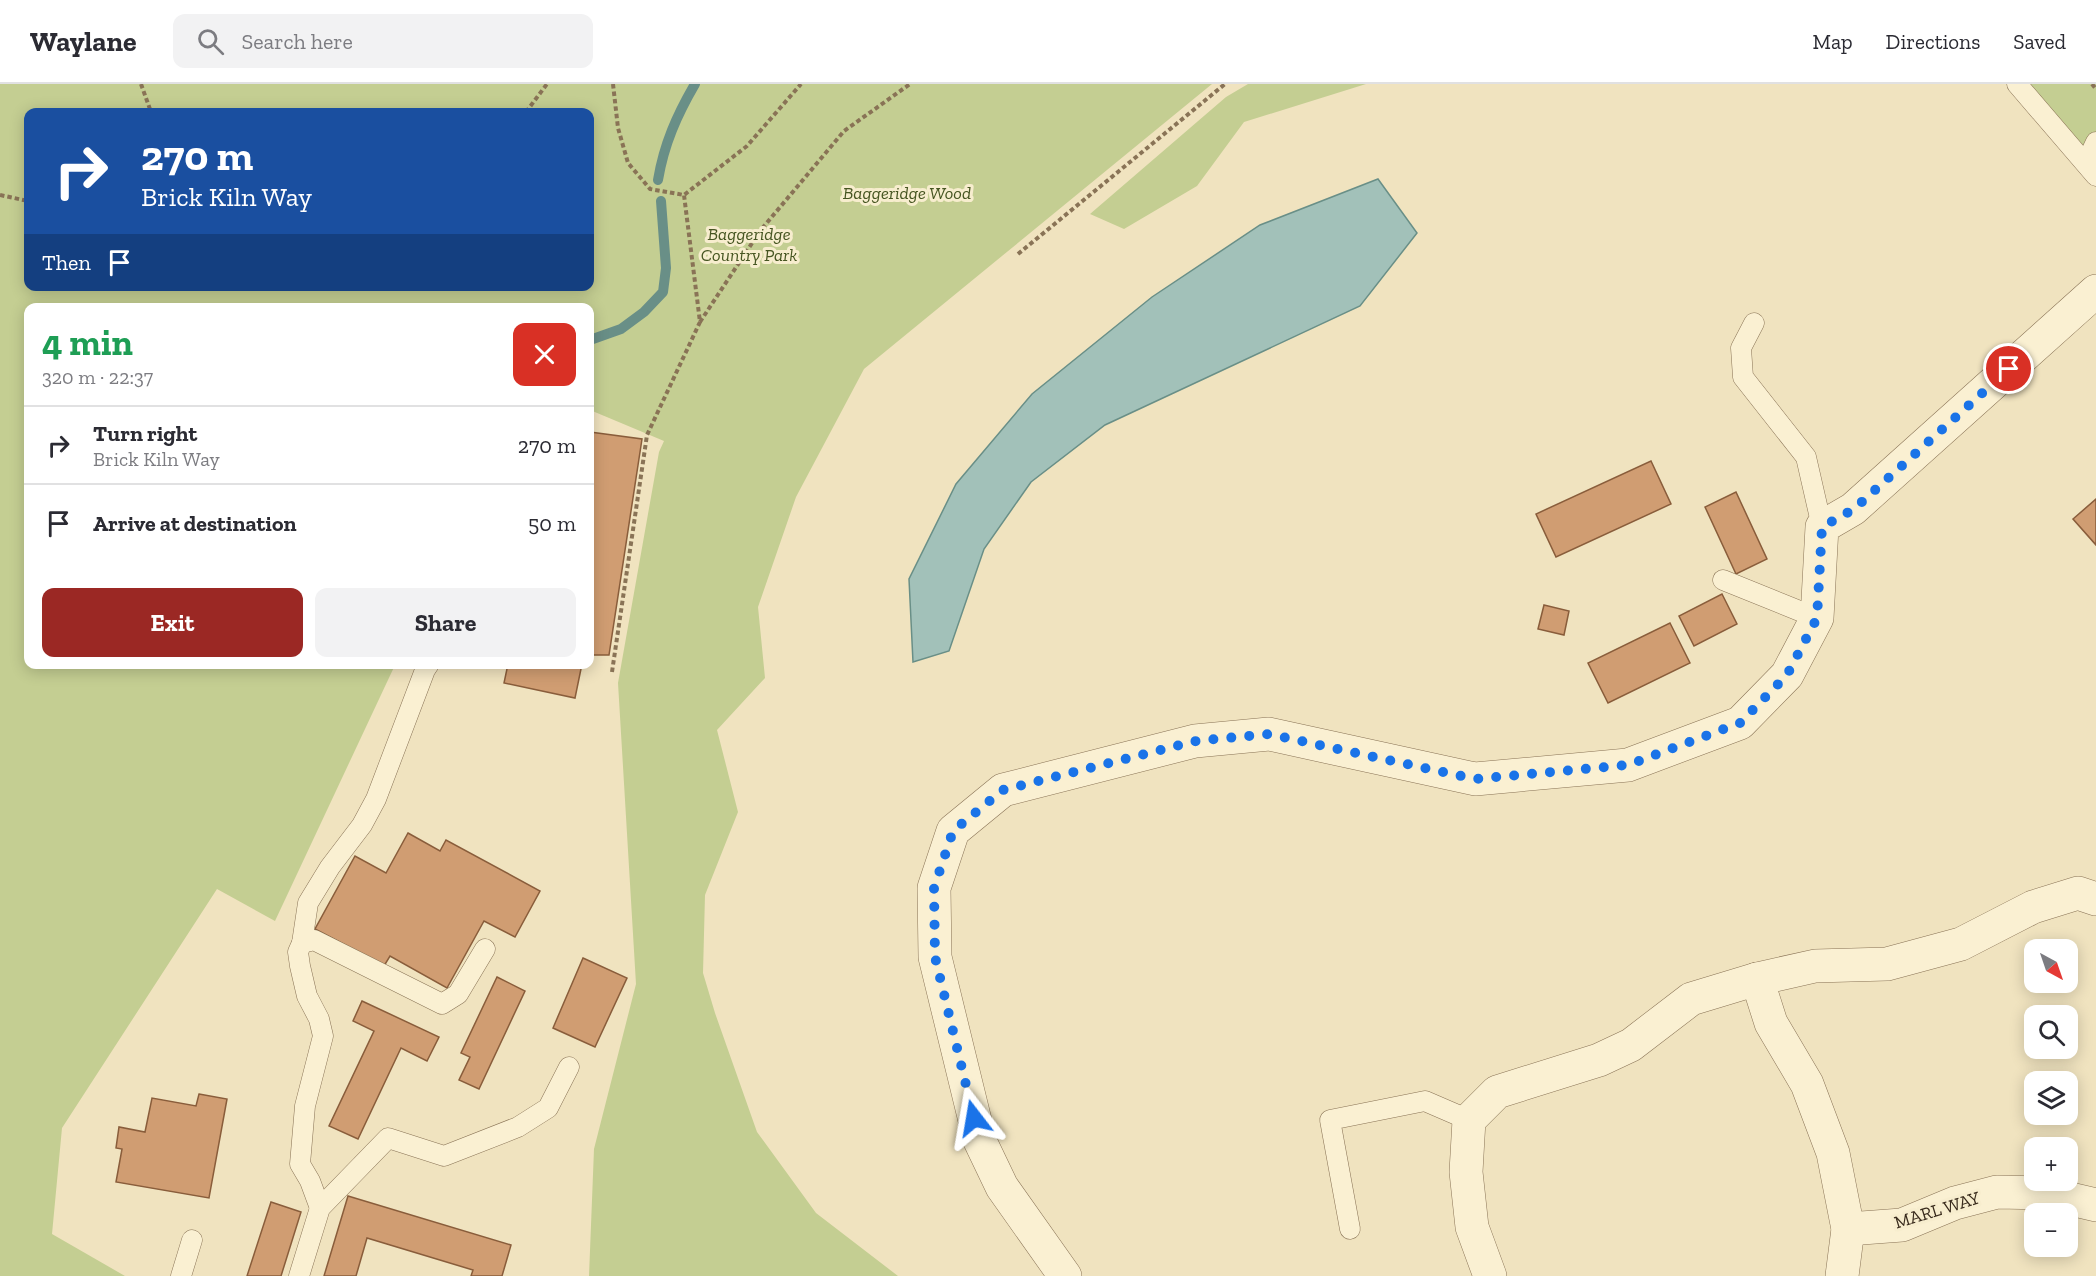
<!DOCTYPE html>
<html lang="en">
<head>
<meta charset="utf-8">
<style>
	:root { --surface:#fff; --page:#f2f2f3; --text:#2b2b33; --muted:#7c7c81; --line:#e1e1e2; --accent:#9b2824 }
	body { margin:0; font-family:"Zilla Slab",serif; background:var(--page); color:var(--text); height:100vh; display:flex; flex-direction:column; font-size:22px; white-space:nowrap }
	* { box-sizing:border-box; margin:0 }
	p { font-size:20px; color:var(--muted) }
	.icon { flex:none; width:33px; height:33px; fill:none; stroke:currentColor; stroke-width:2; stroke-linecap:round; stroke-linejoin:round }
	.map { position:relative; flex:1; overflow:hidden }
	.drawer { position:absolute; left:24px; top:219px; width:570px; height:366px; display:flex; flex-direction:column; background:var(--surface); border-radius:12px; box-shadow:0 3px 15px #0003 }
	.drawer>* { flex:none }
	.banner { position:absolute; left:24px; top:24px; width:570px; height:183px; border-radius:12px; box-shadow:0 3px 15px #0003; background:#1a4fa0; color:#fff; overflow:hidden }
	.needle { width:39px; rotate:140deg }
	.buttons { position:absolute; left:2024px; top:855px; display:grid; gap:12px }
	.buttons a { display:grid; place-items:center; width:54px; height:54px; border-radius:12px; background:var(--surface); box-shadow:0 3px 15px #0003; font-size:30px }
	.pin { position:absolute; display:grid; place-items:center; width:51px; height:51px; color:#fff; margin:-26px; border:3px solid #fff; border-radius:50%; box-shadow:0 2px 6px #0007 }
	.me { position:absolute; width:66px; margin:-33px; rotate:346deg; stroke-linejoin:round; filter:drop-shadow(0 0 4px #0008) }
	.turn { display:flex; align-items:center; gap:21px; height:126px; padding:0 18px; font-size:27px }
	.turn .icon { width:78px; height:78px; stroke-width:2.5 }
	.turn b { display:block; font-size:42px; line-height:51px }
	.then { display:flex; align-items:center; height:57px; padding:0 18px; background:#0003; gap:12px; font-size:22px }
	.round { display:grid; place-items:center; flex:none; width:63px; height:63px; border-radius:12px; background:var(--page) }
	.head { display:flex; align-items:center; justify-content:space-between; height:102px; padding:0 18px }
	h1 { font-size:36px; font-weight:800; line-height:45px; color:#1e9e55 }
	.action { display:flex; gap:12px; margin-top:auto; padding:12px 18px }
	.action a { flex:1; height:69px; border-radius:12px; background:var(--accent); color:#fff; font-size:24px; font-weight:800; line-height:69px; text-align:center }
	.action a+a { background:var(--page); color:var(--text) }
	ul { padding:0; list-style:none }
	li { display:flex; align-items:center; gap:18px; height:78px; padding:0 18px; border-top:2px solid var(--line) }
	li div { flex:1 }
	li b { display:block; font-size:22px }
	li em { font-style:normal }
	header { display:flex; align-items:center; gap:36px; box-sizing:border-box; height:84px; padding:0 30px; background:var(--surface); border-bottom:2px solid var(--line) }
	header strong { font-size:28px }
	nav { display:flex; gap:33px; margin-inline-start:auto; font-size:21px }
	.search { width:420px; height:54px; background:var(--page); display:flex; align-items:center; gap:15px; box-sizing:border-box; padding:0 21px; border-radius:12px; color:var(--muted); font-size:22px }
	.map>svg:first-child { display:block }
</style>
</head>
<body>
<header>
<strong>Waylane</strong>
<div class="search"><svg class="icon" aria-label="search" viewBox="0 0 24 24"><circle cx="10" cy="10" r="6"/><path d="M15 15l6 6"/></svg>Search here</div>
<nav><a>Map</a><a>Directions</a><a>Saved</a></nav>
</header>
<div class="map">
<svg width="2096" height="1192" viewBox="0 0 2096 1192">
	<rect width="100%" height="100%" fill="#f0e3bf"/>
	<g fill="#c4ce92" fill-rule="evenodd">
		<path d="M0 0H1212L864 285 796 413 758 523 765 594 717 646 738 728 705 811 703 889 715 929 757 1048 816 1129 898 1192H589L594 1065 636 900 618 599 659 368 664 357 590 326V224H28V580L395 581 275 837 217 805 62 1044 52 1150 125 1192H0ZM28 28H590V202H28Z"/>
		<polygon points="1248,0 1366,0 1244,38 1197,102 1124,145 1090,130 1226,13"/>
		<polygon points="2015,0 2096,0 2096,87 2045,17"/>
	</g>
	<polygon fill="#a2c1b9" stroke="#698f87" stroke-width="1.5" points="1378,95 1417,149 1360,222 1105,341 1031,398 984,465 949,567 913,578 909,495 956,400 1032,310 1152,213 1260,141"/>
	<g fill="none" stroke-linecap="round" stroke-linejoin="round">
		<g stroke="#698f87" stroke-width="10">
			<path d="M658 96C664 60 677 31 695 0"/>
			<polyline points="590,256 621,245 644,228 663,208 666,184 661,117"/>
		</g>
	</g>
	<g fill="#d09d72" stroke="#895d3b" stroke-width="1.5">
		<polygon points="590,348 642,355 609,571 590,571"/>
		<polygon points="1651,377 1671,420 1556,473 1536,430"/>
		<polygon points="1736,408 1767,475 1736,490 1705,423"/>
		<polygon points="2096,415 2096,461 2073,435"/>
		<polygon points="1722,510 1737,540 1694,562 1679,532"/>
		<polygon points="1544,521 1569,527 1564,551 1538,545"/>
		<polygon points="1670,539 1690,579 1608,619 1588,579"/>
		<polygon points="508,580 582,580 575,614 504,599"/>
		<polygon points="408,749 440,767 446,756 540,807 515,853 484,837 447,904 390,872 384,882 315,845 355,772 386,789"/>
		<polygon points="583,874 627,894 595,963 553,944"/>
		<polygon points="497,893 525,907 479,1005 459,996 470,973 461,969"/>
		<polygon points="362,917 439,953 427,977 401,964 358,1055 329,1042 374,947 353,937"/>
		<polygon points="199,1010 227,1015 209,1114 116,1098 122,1065 116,1064 119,1043 145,1048 152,1014 196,1022"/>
		<polygon points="348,1112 511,1161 502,1192 471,1192 473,1186 367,1154 356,1192 324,1192"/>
		<polygon points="271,1118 301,1128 281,1192 247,1192"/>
	</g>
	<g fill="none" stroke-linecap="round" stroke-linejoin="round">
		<g stroke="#897356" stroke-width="21">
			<g id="lane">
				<polyline points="2017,0 2096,92"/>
				<polyline points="2086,79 2096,58"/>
				<polyline points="1754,239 1741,264 1743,293 1806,373 1822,443"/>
				<polyline points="1723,496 1817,534"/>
				<polyline points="302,859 308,819 330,783 362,741 376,715 425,586 429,580"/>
				<polyline points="320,1124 310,1097 300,1080 305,1022 323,952 319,935 307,912 300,882 298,868 302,859 314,856 442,920 458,910 485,865"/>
				<polyline points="1350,1145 1330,1036 1425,1017 1469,1036"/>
				<polyline points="181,1192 192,1156"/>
				<polyline points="299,1192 320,1124 388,1054 444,1072 518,1043 548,1024 569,983"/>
			</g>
		</g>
		<g stroke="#897356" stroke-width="34">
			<g id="street">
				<polyline points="1757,895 1771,939 1807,1000 1833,1069 1848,1145 1842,1192"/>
				<polyline points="1848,1145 1902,1141 1955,1119 1997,1108 2045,1109 2096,1121"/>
				<polyline points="1065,1192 1002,1103 980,1057 935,873 934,804 953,747 1003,706 1195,657 1269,650 1475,695 1628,681 1740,639 1787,591 1817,534 1822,443 1853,425 2096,207"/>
				<polyline points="1490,1192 1472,1143 1466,1088 1469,1036 1497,1008 1599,976 1631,961 1691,915 1757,895 1815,882 1887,880 1961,860 2033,823 2078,809 2096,815"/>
			</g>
		</g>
		<g stroke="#897356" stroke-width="4" stroke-dasharray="4.5 3" stroke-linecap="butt">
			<polyline points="141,0 151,28"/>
			<polyline points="613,0 618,44 628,79 650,105 684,111 747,62 801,0"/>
			<polyline points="2092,0 2096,5"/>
			<polyline points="526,28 547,0"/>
			<polyline points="0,111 28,117"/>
			<polyline points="1018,170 1225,0"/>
			<polyline points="700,238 760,147 844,47 910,0"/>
			<polyline points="612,588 647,351 700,238 684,111"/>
		</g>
		<use href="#lane" stroke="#faf0d2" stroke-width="20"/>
		<use href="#street" stroke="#faf0d2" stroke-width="33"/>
	</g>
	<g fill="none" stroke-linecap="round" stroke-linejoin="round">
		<polyline stroke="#1a73e8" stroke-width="10" stroke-dasharray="0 18" points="974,1034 935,873 934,804 953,747 1003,706 1196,657 1269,650 1475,695 1628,681 1740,639 1787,591 1817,534 1822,443 1854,425 2009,285"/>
	</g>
	<g text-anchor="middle" stroke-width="6" stroke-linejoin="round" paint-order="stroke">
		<g font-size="18" font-style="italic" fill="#465521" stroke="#f7edce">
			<text x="907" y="115">Baggeridge Wood</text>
			<text x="749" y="156">Baggeridge<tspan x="749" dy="21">Country Park</tspan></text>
		</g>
		<g font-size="18" fill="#382a1c" stroke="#f7edce">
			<text transform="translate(1937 1126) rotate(-17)" y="6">MARL WAY</text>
		</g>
	</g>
</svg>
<div class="buttons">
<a><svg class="needle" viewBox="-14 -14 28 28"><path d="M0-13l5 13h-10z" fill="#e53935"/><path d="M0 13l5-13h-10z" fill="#7c7c81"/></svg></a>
<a><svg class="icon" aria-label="search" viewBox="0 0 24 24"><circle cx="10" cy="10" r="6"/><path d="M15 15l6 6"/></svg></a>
<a><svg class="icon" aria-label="layers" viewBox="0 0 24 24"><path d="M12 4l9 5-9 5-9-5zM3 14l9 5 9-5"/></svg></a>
<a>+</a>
<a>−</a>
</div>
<div class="pin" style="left:2009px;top:285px;background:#d93025"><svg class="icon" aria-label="arrive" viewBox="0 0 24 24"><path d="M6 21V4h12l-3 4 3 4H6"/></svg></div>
<svg class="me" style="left:974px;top:1034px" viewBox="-20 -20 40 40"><path d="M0-17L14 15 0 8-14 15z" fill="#1a73e8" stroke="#fff" stroke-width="4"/></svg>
<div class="banner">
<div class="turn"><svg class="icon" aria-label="right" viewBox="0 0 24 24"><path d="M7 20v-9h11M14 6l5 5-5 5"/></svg><div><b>270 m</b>Brick Kiln Way</div></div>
<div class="then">Then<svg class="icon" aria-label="arrive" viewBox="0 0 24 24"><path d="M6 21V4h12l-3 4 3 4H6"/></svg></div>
</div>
<section class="drawer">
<div class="head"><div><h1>4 min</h1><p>320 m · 22:37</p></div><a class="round" style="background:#d93025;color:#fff"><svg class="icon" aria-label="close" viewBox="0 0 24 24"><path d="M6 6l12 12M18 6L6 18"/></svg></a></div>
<ul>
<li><svg class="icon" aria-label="right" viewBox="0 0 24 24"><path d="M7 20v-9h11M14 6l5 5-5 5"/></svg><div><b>Turn right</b><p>Brick Kiln Way</p></div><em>270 m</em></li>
<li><svg class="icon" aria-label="arrive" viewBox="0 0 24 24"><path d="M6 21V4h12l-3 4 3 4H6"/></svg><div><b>Arrive at destination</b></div><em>50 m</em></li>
</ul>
<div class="action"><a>Exit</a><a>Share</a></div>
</section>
</div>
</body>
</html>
